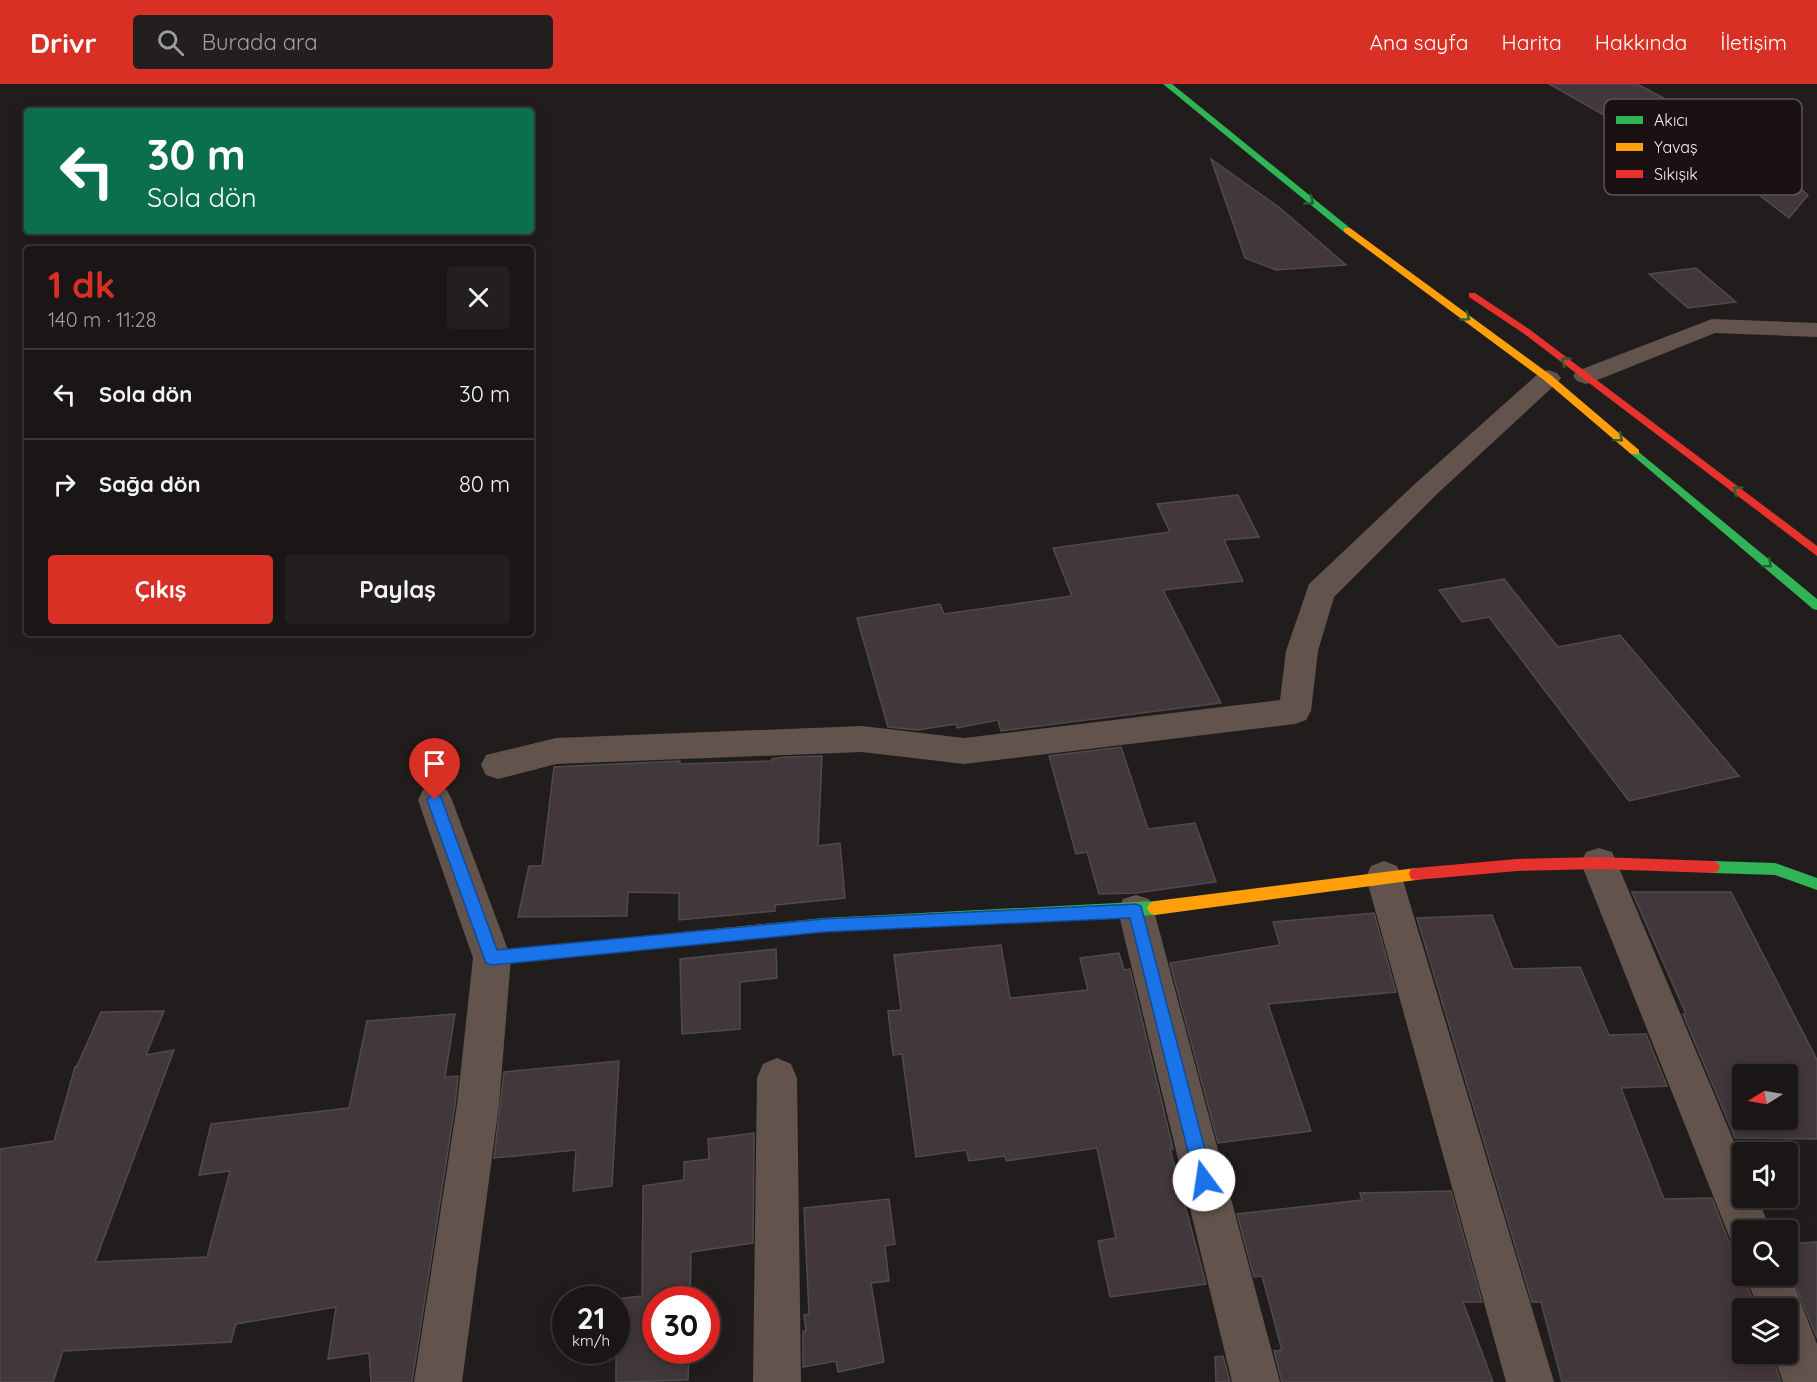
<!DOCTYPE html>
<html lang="tr">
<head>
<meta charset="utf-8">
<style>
	:root { --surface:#1a1616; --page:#231f1f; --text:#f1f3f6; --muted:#9f9fa1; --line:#383535; --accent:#d93025 }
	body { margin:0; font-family:Quicksand,sans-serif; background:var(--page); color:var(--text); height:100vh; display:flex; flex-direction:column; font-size:22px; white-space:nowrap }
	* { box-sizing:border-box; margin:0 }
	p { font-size:20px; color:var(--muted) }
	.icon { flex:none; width:33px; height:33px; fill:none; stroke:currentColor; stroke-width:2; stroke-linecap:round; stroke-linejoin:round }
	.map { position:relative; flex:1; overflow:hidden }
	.panel { position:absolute; left:24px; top:162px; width:510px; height:390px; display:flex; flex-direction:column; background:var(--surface); border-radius:6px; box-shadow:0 3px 15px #0003,0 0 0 2px var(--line) }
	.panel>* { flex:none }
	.top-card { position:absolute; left:24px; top:24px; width:510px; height:126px; border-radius:6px; box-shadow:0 3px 15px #0003,0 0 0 2px var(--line); background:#0b6e4f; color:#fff; overflow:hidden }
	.needle { width:39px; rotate:259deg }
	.controls { position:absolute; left:1732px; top:980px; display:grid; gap:12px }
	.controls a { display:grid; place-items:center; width:66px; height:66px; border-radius:6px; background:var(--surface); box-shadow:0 3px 15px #0003,0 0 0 2px var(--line); font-size:30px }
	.speed { position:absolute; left:552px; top:1202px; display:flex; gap:12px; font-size:30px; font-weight:700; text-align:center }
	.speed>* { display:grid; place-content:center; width:78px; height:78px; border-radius:50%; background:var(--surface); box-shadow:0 3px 15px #0003,0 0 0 2px var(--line); line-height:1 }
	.speed small { font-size:15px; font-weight:400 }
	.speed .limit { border:9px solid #d22; background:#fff; color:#111 }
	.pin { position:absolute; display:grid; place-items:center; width:51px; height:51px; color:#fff; margin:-62px -26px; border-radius:50% 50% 50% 0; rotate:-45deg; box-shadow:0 0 6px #0007 }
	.pin .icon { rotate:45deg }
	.me { position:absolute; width:66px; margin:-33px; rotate:346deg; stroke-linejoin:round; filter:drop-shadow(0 0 4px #0008) }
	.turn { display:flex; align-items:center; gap:21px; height:126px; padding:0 24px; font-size:27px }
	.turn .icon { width:78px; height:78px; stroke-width:2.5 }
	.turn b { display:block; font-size:42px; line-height:51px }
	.round { display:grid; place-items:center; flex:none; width:63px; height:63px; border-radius:6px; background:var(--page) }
	.headline { display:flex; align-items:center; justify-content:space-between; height:102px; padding:0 24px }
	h1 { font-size:36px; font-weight:700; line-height:45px; color:var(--accent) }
	.button { display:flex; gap:12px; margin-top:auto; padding:12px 24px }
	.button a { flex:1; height:69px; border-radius:6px; background:var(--accent); color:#fff; font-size:24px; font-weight:700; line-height:69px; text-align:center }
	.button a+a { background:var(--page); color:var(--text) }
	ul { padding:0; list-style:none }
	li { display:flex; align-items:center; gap:18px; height:90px; padding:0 24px; border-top:2px solid var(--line) }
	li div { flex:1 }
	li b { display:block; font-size:22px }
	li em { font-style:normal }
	header { display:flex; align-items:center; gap:36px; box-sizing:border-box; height:84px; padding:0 30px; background:var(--accent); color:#fff }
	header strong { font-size:28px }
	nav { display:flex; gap:33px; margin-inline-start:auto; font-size:21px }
	.search { width:420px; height:54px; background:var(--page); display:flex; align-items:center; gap:15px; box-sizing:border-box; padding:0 21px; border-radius:6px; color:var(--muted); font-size:22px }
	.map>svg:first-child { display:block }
</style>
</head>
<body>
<header>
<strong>Drivr</strong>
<div class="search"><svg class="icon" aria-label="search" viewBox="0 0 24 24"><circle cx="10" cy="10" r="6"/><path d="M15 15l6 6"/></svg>Burada ara</div>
<nav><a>Ana sayfa</a><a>Harita</a><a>Hakkında</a><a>İletişim</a></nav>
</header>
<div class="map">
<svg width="1817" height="1298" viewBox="0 0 1817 1298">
	<rect width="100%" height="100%" fill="#221d1d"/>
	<g fill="#42373b" stroke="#4f4b4c" stroke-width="1.5" fill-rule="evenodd">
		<polygon points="1549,0 1637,0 1688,27 1625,43"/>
		<polygon points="1736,49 1808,111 1789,134 1687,55"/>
		<polygon points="1211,75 1280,124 1346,181 1276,186 1245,174"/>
		<polygon points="1696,184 1736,218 1688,224 1649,190"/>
		<polygon points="1238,411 1259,453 1224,456 1243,497 1163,506 1221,619 1001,647 998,636 957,644 956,640 917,646 888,643 857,534 940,520 944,530 1072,512 1053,464 1170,448 1157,420"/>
		<polygon points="1504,495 1558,563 1620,551 1739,692 1629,717 1489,533 1462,538 1439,506"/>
		<polygon points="1121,663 1148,745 1195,739 1216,798 1136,809 1099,810 1087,768 1076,770 1049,672"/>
		<polygon points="822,672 818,762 840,759 845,814 775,821 775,827 679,836 679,809 628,808 627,832 518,833 529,782 542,782 554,683 680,677 680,680 772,677 772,675 785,673"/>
		<path d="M1632 808H1731L1817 976V1055L1735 1054 1683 930H1686ZM1743 990H1788V1035H1743Z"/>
		<polygon points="1374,829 1396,908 1268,920 1311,1047 1218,1059 1170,879 1280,861 1273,838"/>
		<polygon points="1492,831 1513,885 1580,883 1609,951 1646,950 1667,1002 1621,1004 1664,1115 1712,1114 1731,1163 1743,1168 1743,1192 1756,1224 1743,1224 1743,1269 1771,1269 1781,1298 1562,1298 1541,1218 1532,1218 1417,834"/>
		<polygon points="1001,861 1010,914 1088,906 1080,874 1119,869 1124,886 1130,885 1173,1065 1170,1065 1206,1200 1110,1213 1098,1157 1116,1154 1097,1064 1006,1077 1005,1072 969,1077 966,1066 916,1073 902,970 893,971 888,927 901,926 894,871"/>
		<polygon points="776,865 777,894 740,898 740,945 682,950 680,875"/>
		<polygon points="164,927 146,971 174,966 95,1178 207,1173 230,1087 199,1091 211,1040 349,1024 367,937 455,930 445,993 458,992 455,1021 412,1298 371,1298 369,1269 328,1275 336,1223 236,1240 231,1258 63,1267 53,1298 0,1298 0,1065 54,1057 75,983 77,982 101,928"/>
		<polygon points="619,977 612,1102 573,1107 576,1066 494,1074 504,988"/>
		<polygon points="754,1049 753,1159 691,1168 690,1215 656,1215 656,1266 689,1266 688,1296 616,1298 616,1215 642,1212 643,1102 684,1096 684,1078 709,1075 708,1055"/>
		<polygon points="1451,1107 1482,1218 1463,1218 1493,1298 1282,1298 1274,1267 1282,1266 1262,1192 1254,1193 1237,1130 1362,1116 1360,1109"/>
		<polygon points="889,1115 895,1160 885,1162 889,1197 871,1199 884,1278 838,1288 836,1277 803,1283 803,1247 806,1247 804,1231 809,1230 804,1124"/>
		<polygon points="1817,1158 1817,1254 1788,1183 1788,1160"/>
		<polygon points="1223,1272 1230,1298 1216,1298 1215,1273"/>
	</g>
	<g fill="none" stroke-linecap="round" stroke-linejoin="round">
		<g fill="#62544d" fill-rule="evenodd">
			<polygon points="1712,235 1817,239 1817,253 1715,249 1595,297 1586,300 1577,297 1573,292 1577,287"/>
			<polygon points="1548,286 1557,289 1561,294 1557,299 1437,410 1334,513 1318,567 1311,627 1306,636 1295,640 964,680 862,668 556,680 498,695 486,691 481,681 486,671 556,654 862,642 964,654 1280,616 1286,567 1309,500 1417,398 1539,289"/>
			<polygon points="435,702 447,706 452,716 511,874 499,1021 462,1298 414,1298 457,1021 473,874 418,716 423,706"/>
			<polygon points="1599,764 1612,768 1617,779 1743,1079 1743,1113 1757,1113 1771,1146 1743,1146 1743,1166 1733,1162 1581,779 1586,768"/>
			<polygon points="1384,777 1397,782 1402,793 1554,1298 1506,1298 1366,793 1371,782"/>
			<polygon points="1136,811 1149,815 1154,827 1280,1298 1232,1298 1118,827 1123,815"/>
			<polygon points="777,974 791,980 797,994 801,1298 753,1298 757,994 763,980"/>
			<polygon points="1788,1185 1817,1260 1817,1298 1783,1298 1773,1269 1788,1269 1788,1224 1758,1224 1745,1191 1788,1191"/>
		</g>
		<g fill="#30b455" fill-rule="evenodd">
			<polygon points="1163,0 1172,0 1350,144 1350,148 1344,148"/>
			<polygon points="1635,365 1817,515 1817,526 1813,525 1631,370 1630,368"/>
			<polygon points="1713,777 1775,779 1817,794 1817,806 1775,791 1713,789 1708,787 1706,783 1708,779"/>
			<polygon points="1155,817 1160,819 1163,824 1160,829 1155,831 824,848 774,853 769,851 766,846 769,841 774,839 824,834"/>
		</g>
		<g fill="#ff9f0a" fill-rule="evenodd">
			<polygon points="1344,144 1350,144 1552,292 1639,366 1639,370 1631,370 1544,296 1344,148"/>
			<polygon points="1416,784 1421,785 1423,790 1421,795 1416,796 1155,831 1150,829 1147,824 1150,819 1155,817"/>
			<polygon points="774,839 779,841 782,846 779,851 774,853 492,881 487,879 484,874 487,869 492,867"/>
		</g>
		<g fill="#e5322d" fill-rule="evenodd">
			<polygon points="1469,209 1475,209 1529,245 1817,462 1817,472 1523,249 1469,213"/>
			<polygon points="1599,773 1713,777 1718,779 1720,783 1718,787 1713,789 1599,785 1517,787 1416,796 1411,795 1409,790 1411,785 1416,784 1517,775"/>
		</g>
	</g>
	<defs><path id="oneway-chevron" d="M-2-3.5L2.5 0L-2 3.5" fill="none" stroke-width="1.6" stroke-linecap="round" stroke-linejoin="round" transform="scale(1.5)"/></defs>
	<g stroke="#266234">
		<use href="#oneway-chevron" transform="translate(1310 117) rotate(39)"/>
		<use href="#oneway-chevron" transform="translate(1466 233) rotate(36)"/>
		<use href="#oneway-chevron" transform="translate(1565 277) rotate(-143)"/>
		<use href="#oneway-chevron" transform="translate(1619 354) rotate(40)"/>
		<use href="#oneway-chevron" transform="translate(1737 406) rotate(-143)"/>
		<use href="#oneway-chevron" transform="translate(1768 480) rotate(40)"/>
	</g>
	<polygon fill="#1a73e8" stroke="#114b97" stroke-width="1.5" points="435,710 440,712 442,716 497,866 824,835 1136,820 1141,822 1213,1096 1211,1102 1204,1105 1198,1102 1195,1096 1130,834 824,848 492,881 486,879 484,874 427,716 430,712"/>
	<rect x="1604" y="15" width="198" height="96" rx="9" fill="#1b1112" stroke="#5d5454" stroke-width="1.5"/>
	<rect x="1616" y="32" width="27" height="8" fill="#30b455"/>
	<rect x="1616" y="59" width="27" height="8" fill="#ff9f0a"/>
	<rect x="1616" y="86" width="27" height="8" fill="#e5322d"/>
	<g font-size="16" fill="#f6efef">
		<text x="1654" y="42">Akıcı</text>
		<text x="1654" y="69">Yavaş</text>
		<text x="1654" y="96">Sıkışık</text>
	</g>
</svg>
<div class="controls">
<a><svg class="needle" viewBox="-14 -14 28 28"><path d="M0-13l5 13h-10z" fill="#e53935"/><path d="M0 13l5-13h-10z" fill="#9f9fa1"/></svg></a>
<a><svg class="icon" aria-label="sound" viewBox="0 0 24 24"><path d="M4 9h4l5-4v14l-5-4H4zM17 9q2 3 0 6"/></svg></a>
<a><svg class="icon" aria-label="search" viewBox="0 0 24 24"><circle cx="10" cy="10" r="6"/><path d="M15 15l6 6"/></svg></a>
<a><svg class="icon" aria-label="layers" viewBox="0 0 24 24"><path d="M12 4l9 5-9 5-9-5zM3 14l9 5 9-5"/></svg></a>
</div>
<div class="speed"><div>21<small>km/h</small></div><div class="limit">30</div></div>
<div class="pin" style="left:435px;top:716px;background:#d93025"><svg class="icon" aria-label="arrive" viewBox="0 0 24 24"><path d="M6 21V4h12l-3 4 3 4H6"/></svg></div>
<svg class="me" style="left:1204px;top:1096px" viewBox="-20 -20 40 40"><circle r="19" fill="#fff"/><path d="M0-13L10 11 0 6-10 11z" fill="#1a73e8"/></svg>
<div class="top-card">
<div class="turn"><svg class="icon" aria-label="left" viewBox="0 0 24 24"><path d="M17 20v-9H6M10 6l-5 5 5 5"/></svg><div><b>30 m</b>Sola dön</div></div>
</div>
<section class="panel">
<div class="headline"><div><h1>1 dk</h1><p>140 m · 11:28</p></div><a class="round"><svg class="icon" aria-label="close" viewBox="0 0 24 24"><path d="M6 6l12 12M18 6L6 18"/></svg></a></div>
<ul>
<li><svg class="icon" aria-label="left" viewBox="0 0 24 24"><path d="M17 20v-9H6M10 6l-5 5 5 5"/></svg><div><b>Sola dön</b></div><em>30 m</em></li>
<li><svg class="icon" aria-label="right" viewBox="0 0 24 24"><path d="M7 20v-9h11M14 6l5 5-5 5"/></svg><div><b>Sağa dön</b></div><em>80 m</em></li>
</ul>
<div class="button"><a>Çıkış</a><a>Paylaş</a></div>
</section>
</div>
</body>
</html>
